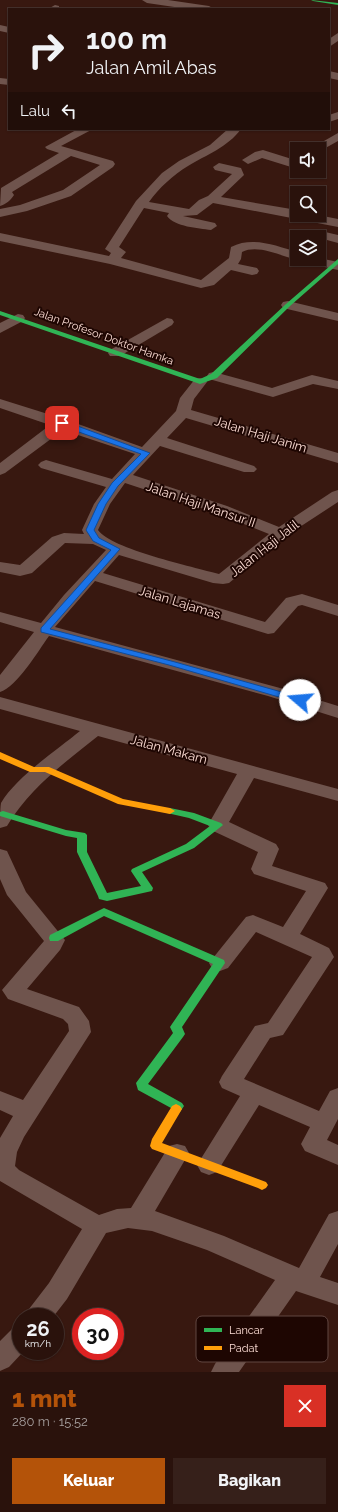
<!DOCTYPE html>
<html lang="id">
<head>
<meta charset="utf-8">
<style>
	:root { --surface:#2a120c; --page:#36201a; --text:#f1f3f6; --muted:#a59e9d; --line:#46322d; --accent:#b45309 }
	body { margin:0; font-family:Raleway,sans-serif; background:var(--page); color:var(--text); height:100vh; display:flex; flex-direction:column; font-size:15px; white-space:nowrap }
	* { box-sizing:border-box; margin:0 }
	p { font-size:13px; color:var(--muted) }
	.icon { flex:none; width:22px; height:22px; fill:none; stroke:currentColor; stroke-width:2; stroke-linecap:round; stroke-linejoin:round }
	.map { position:relative; height:1372px; overflow:hidden }
	.sheet { display:flex; flex-direction:column; background:var(--surface); flex:1 }
	.sheet>* { flex:none }
	.guide { position:absolute; left:8px; top:8px; width:322px; height:122px; border-radius:0px; box-shadow:0 1px 3px #0004,0 0 0 1px var(--line); background:#2a120c; color:var(--text); overflow:hidden }
	.fabs { position:absolute; left:290px; top:142px; display:grid; gap:8px }
	.fabs a { display:grid; place-items:center; width:36px; height:36px; border-radius:0px; background:var(--surface); box-shadow:0 1px 3px #0004,0 0 0 1px var(--line); font-size:20px }
	.speed { position:absolute; left:12px; top:1308px; display:flex; gap:8px; font-size:20px; font-weight:700; text-align:center }
	.speed>* { display:grid; place-content:center; width:52px; height:52px; border-radius:50%; background:var(--surface); box-shadow:0 1px 3px #0004,0 0 0 1px var(--line); line-height:1 }
	.speed small { font-size:10px; font-weight:400 }
	.speed .limit { border:6px solid #d22; background:#fff; color:#111 }
	.pin { position:absolute; display:grid; place-items:center; width:34px; height:34px; color:#fff; margin:-17px; border-radius:8px; box-shadow:0 2px 6px #0006 }
	.me { position:absolute; width:44px; margin:-22px; rotate:288deg; stroke-linejoin:round; filter:drop-shadow(0 0 3px #0008) }
	.turn { display:flex; align-items:center; gap:14px; height:84px; padding:0 12px; font-size:18px }
	.turn .icon { width:52px; height:52px; stroke-width:2.5 }
	.turn b { display:block; font-size:28px; line-height:34px }
	.then { display:flex; align-items:center; height:38px; padding:0 12px; background:#0003; gap:8px; font-size:15px }
	.round { display:grid; place-items:center; flex:none; width:42px; height:42px; border-radius:0px; background:var(--page) }
	.head { display:flex; align-items:center; justify-content:space-between; height:68px; padding:0 12px }
	h1 { font-size:24px; font-weight:800; line-height:30px; color:var(--accent) }
	.action { display:flex; gap:8px; margin-top:auto; padding:8px 12px }
	.action a { flex:1; height:46px; border-radius:0px; background:var(--accent); color:#fff; font-size:16px; font-weight:800; line-height:46px; text-align:center }
	.action a+a { background:var(--page); color:var(--text) }
	.map>svg:first-child { display:block }
</style>
</head>
<body>
<div class="map">
<svg width="338" height="1372" viewBox="0 0 338 1372">
	<rect width="100%" height="100%" fill="#381810"/>
	<g fill="none" stroke-linecap="round" stroke-linejoin="round">
		<g fill="#6f544d" fill-rule="evenodd">
			<polygon points="142,0 168,0 209,6 214,9 188,9 147,3"/>
			<polygon points="55,5 59,6 59,9 48,9"/>
			<polygon points="0,25 9,27 9,33 0,31"/>
			<polygon points="338,33 338,41 329,47 329,39"/>
			<polygon points="329,71 338,73 338,80 329,78"/>
			<polygon points="0,78 9,79 9,85 0,84"/>
			<polygon points="338,112 338,119 329,122 329,115"/>
			<path d="M78 129H93L61 146 113 161 115 164 113 167 71 196 27 211 0 217V209L20 205 63 190 100 165 71 156 12 192 14 195C11 200 6 204 0 206L1 188 59 153 47 149 45 147Z"/>
			<path d="M228 129H241C228 147 206 155 188 166 173 175 159 188 149 202L189 209 199 200 208 196 232 174 215 170 213 167 219 163 241 168 244 175 221 197 297 210V215H318L338 219V227L213 203 197 215 183 216 215 223 217 226 211 230C198 228 175 227 167 216L169 213 144 208 119 247 126 252 121 258 201 280 229 258 231 247C253 236 276 246 297 252V259H301L297 260C281 256 258 244 242 252L241 259 238 264 257 268 259 271 257 274 252 275 231 270 214 285 201 288 110 264 0 241V233L109 256 111 253 105 249 136 201 162 173 179 161 210 145Z"/>
			<polygon points="338,133 338,141 320,151 319,149 310,149"/>
			<polygon points="263,150 295,160 297,163 291,167 262,158 248,164 242,160 255,152"/>
			<polygon points="321,231 338,235 338,243 316,237 315,235 317,232"/>
			<polygon points="319,258 338,262 338,270 303,262 302,259"/>
			<polygon points="288,301 338,313 338,321 283,308 281,305 283,302"/>
			<polygon points="18,314 23,315 25,318 23,321 0,333 0,323"/>
			<polygon points="167,318 172,319 174,322 172,325 120,356 110,356 108,353 110,350"/>
			<polygon points="214,372 272,388 312,375 338,381 338,389 313,384 273,397 209,379 207,376 209,373"/>
			<path d="M200 378 205 379 207 382 194 399 191 410 338 453V463L186 418 167 438 254 466 257 469 254 472H244L160 446 133 475 227 506 279 527 332 492 338 490V502L286 536 229 583 223 584 213 583 119 555 103 573 265 622 286 598 302 594 338 605V616L302 605 298 606 274 633 268 634 95 581 55 627 280 688 338 706V718L268 696 49 636C38 651 17 687 0 692V675L34 632 0 622V612L41 623 64 595 106 550 93 544 65 543 32 573 20 576 0 572V562L20 565 52 537 64 533 84 534 82 530 94 504 106 487 41 468 38 465 41 462 46 460 112 479 135 454 63 430 5 473 0 475V463L50 425 0 408V399L67 420 142 447 176 411 180 398 195 379ZM125 483 216 513 269 534 219 574C194 567 111 549 98 530L110 504Z"/>
			<path d="M0 697 338 789V801L254 778 229 822 276 844 279 849 272 866 325 883 328 888 300 934 329 948 334 957 283 1035 270 1038 244 1079 319 1111 330 1091 338 1088V1119L327 1140 338 1145V1165L305 1151 301 1144 310 1127 259 1105 217 1172 209 1175 201 1172 197 1165 240 1096 222 1088 219 1082 222 1076 255 1026 268 1023 312 957 256 932 228 968 220 971 212 968 209 963 246 917 253 915 283 927 306 891 254 874 251 869 258 852 211 830 208 825 237 774 98 736C64 763 30 788 7 826L0 828C0 821 0 809 1 803 16 777 57 750 80 731L0 709Z"/>
			<polygon points="0,849 7,851 26,892 65,940 60,950 27,989 79,1007 89,1021 91,1032 24,1137 17,1152 15,1166 19,1170 99,1215 117,1209 131,1208 169,1146 177,1144 185,1146 189,1153 155,1211 224,1236 299,1268 329,1214 338,1211 338,1244 320,1277 338,1283 338,1305 296,1291 239,1372 211,1372 215,1364 275,1280 207,1250 152,1231 128,1228 106,1233 67,1299 53,1317 25,1317 29,1309 49,1283 82,1229 0,1181 0,1138 13,1116 0,1110 0,1091 23,1100 69,1031 68,1024 63,1019 8,999 2,990 44,941 7,895 0,879"/>
			<polygon points="21,1326 21,1351 24,1351 9,1367 0,1371 0,1341 12,1329"/>
		</g>
		<g fill="#30b455" fill-rule="evenodd">
			<polygon points="311,0 338,3 338,5 313,1"/>
			<polygon points="338,259 338,264 290,306 217,378 200,384 0,315 0,311 200,379 211,374 286,304"/>
			<polygon points="170,808 194,813 221,823 223,825 194,848 142,872 153,888 152,891 107,901 99,899 98,896 77,852 77,838 66,836 0,816 0,812 3,811 66,830 85,833 87,835 87,852 107,893 141,886 131,871 132,869 186,844 210,826 189,818 167,813 165,811 167,809"/>
			<polygon points="104,908 224,960 225,963 182,1027 185,1034 183,1037 148,1084 182,1103 184,1106 180,1112 176,1114 172,1112 171,1108 138,1090 136,1083 173,1033 170,1027 172,1024 213,964 104,916 58,941 50,941 49,938 50,935"/>
		</g>
		<g fill="#ff9f0a" fill-rule="evenodd">
			<polygon points="0,752 34,767 49,767 123,799 170,808 175,811 170,814 118,804 45,772 30,772 0,759"/>
			<polygon points="176,1104 180,1106 182,1109 162,1143 266,1182 268,1185 266,1188 262,1190 258,1188 152,1149 150,1146 152,1139 172,1106"/>
		</g>
	</g>
	<polygon fill="#1a73e8" stroke="#114b97" points="59,421 64,421 150,453 118,486 106,504 94,530 99,538 120,549 50,629 175,662 303,698 303,702 296,702 169,665 41,632 41,628 111,550 93,541 86,530 98,504 112,483 141,454 59,425"/>
	<g text-anchor="middle" stroke-width="4" stroke-linejoin="round" paint-order="stroke">
		<g font-size="11" fill="#fcdcd4" stroke="#1e0602">
			<text transform="translate(104 336) rotate(20)" y="4">Jalan Profesor Doktor Hamka</text>
		</g>
		<g font-size="13" fill="#fcdcd4" stroke="#1e0602">
			<text transform="translate(261 434) rotate(17)" y="5">Jalan Haji Janim</text>
			<text transform="translate(201 504) rotate(19)" y="5">Jalan Haji Mansur II</text>
			<text transform="translate(264 548) rotate(-38)" y="5">Jalan Haji Jalil</text>
			<text transform="translate(180 602) rotate(17)" y="5">Jalan Lajamas</text>
			<text transform="translate(169 749) rotate(15)" y="5">Jalan Makam</text>
		</g>
	</g>
	<rect x="196" y="1316" width="132" height="46" rx="6" fill="#1e0602" stroke="#614641" stroke-width="1"/>
	<rect x="204" y="1328" width="18" height="4" fill="#30b455"/>
	<rect x="204" y="1346" width="18" height="4" fill="#ff9f0a"/>
	<g font-size="11" fill="#fcdcd4">
		<text x="229" y="1334">Lancar</text>
		<text x="229" y="1352">Padat</text>
	</g>
</svg>
<div class="fabs">
<a><svg class="icon" aria-label="sound" viewBox="0 0 24 24"><path d="M4 9h4l5-4v14l-5-4H4zM17 9q2 3 0 6"/></svg></a>
<a><svg class="icon" aria-label="search" viewBox="0 0 24 24"><circle cx="10" cy="10" r="6"/><path d="M15 15l6 6"/></svg></a>
<a><svg class="icon" aria-label="layers" viewBox="0 0 24 24"><path d="M12 4l9 5-9 5-9-5zM3 14l9 5 9-5"/></svg></a>
</div>
<div class="speed"><div>26<small>km/h</small></div><div class="limit">30</div></div>
<div class="pin" style="left:62px;top:423px;background:#d93025"><svg class="icon" aria-label="arrive" viewBox="0 0 24 24"><path d="M6 21V4h12l-3 4 3 4H6"/></svg></div>
<svg class="me" style="left:300px;top:700px" viewBox="-20 -20 40 40"><circle r="19" fill="#fff"/><path d="M0-13L10 11 0 6-10 11z" fill="#1a73e8"/></svg>
<div class="guide">
<div class="turn"><svg class="icon" aria-label="right" viewBox="0 0 24 24"><path d="M7 20v-9h11M14 6l5 5-5 5"/></svg><div><b>100 m</b>Jalan Amil Abas</div></div>
<div class="then">Lalu<svg class="icon" aria-label="left" viewBox="0 0 24 24"><path d="M17 20v-9H6M10 6l-5 5 5 5"/></svg></div>
</div>
</div>
<section class="sheet">
<div class="head"><div><h1>1 mnt</h1><p>280 m · 15:52</p></div><a class="round" style="background:#d93025;color:#fff"><svg class="icon" aria-label="close" viewBox="0 0 24 24"><path d="M6 6l12 12M18 6L6 18"/></svg></a></div>
<div class="action"><a>Keluar</a><a>Bagikan</a></div>
</section>
</body>
</html>
